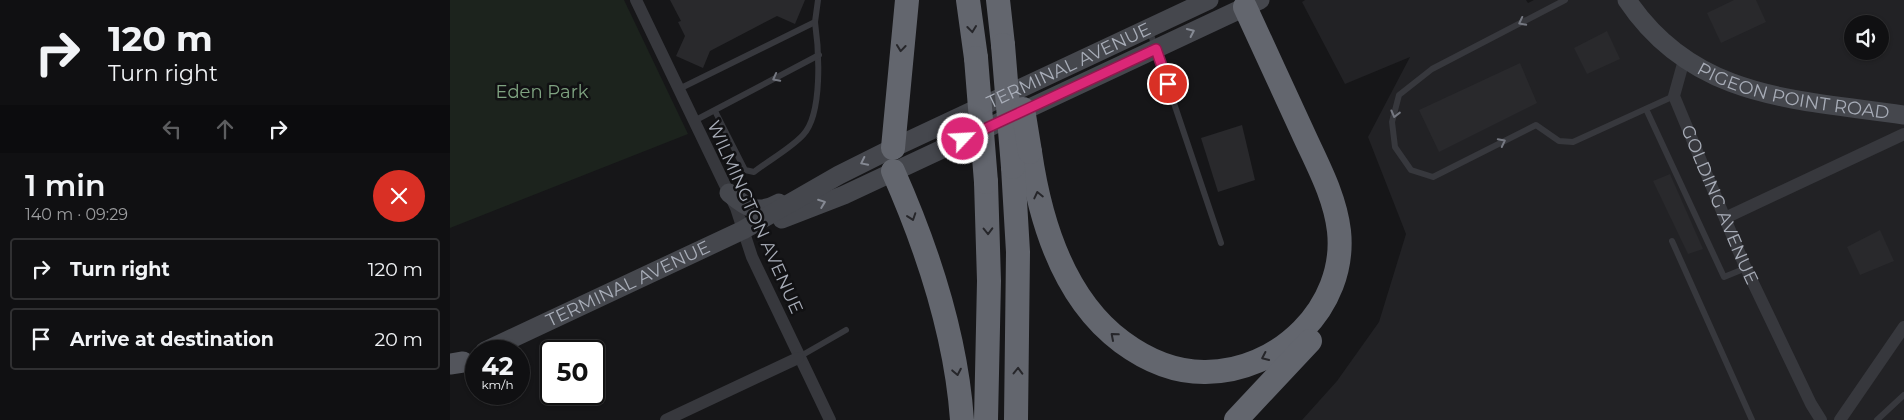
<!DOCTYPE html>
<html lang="en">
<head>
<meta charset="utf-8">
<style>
	:root { --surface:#101012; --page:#19191b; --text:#f1f3f6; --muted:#9c9d9f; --line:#303032 }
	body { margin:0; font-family:Montserrat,sans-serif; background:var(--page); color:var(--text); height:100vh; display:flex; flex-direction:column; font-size:19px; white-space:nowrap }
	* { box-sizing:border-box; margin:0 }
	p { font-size:16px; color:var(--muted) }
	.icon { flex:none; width:28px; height:28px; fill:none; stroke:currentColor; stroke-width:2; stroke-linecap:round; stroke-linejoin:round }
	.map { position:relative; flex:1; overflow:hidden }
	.panel { display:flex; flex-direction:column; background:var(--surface); width:450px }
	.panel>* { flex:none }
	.banner { background:#101012; color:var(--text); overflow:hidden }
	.buttons { position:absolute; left:1394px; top:15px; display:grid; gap:10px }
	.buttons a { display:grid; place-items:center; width:45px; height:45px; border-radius:50%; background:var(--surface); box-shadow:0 1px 4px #0004,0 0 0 1px var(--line); font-size:25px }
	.speed { position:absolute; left:15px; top:340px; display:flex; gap:10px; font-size:25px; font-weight:700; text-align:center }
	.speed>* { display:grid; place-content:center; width:65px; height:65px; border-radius:50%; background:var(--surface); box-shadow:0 1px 4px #0004,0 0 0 1px var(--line); line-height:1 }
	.speed small { font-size:12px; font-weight:400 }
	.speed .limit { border:2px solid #111; border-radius:8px; background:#fff; color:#111 }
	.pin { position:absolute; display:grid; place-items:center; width:42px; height:42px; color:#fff; margin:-21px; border:2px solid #fff; border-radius:50%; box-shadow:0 1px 5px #0007 }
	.me { position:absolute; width:55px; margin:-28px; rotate:65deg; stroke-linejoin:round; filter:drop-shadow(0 0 4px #0008) }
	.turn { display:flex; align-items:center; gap:18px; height:105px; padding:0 25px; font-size:22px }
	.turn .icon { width:65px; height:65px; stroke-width:2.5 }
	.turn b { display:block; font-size:35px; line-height:42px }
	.lanes { display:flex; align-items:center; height:48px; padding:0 25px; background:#0003; justify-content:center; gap:25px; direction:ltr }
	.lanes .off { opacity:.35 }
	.round { display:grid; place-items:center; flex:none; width:52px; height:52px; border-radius:26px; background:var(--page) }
	.head { display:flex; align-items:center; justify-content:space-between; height:85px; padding:0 25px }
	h1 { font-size:30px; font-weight:600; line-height:38px }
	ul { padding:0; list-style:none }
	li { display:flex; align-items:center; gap:15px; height:62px; margin:0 10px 8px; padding:0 15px; border:2px solid var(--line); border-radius:5px }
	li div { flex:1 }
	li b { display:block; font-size:19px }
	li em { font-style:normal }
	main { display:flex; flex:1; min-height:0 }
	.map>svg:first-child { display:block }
</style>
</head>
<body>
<main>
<section class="panel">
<div class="banner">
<div class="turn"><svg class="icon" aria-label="right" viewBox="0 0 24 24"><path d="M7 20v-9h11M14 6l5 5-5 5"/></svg><div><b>120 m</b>Turn right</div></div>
<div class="lanes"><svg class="icon off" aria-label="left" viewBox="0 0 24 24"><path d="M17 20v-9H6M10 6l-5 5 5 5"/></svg><svg class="icon off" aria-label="ahead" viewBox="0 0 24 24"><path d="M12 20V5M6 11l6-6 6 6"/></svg><svg class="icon" aria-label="right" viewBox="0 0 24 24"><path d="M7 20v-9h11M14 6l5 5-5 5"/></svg></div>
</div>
<div class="head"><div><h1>1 min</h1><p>140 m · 09:29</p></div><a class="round" style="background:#d93025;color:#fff"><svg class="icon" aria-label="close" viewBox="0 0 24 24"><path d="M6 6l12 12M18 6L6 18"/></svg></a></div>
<ul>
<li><svg class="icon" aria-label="right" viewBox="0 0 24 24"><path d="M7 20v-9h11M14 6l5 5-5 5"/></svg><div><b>Turn right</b></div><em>120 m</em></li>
<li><svg class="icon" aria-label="arrive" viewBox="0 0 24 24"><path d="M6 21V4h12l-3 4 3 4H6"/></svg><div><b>Arrive at destination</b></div><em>20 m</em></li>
</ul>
</section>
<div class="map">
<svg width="1454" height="420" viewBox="0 0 1454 420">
	<rect width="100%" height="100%" fill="#161618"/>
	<path fill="#222225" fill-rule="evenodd" d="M855 0H1076L1078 3 1084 0H1454V420H852L887 381 929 322 956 234 918 137 960 57 895 84 852 2ZM1402 24H1430V51H1402Z"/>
	<polygon fill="#1c231d" points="0,0 174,0 238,134 0,228"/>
	<g fill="#29292c">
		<polygon points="220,0 355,0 345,24 327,16 260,51 253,68 226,56 235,36 228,22 231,21"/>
		<polygon points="1284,0 1306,0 1316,22 1271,43 1257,13"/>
		<polygon points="1157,31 1170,59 1137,74 1124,48"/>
		<polygon points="1070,63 1087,103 989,152 969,110"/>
		<polygon points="792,125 805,180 768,192 751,138"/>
		<polygon points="1220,174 1253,249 1238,254 1203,181"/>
		<polygon points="1430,230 1444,261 1410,275 1397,247"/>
	</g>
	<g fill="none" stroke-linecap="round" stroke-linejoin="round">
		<g stroke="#37383d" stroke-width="6">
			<polyline points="1115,0 982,69 949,95 942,122 945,147 961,170 983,177 1086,125 1109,141 1123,142 1224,96"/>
			<polyline points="699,29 771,243"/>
			<polyline points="229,89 365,22 368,0"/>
			<polyline points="1196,109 1274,277 1296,268"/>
			<path d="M265 111 295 170 304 172C319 160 340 149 353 135 373 114 369 50 365 22"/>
			<polyline points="244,121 369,55"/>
			<polyline points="1222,241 1302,420"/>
			<polyline points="349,357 396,330"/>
			<polyline points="1427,420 1454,395"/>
		</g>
		<g stroke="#37383d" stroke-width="12">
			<polyline points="186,0 286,208 302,257 380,420"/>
			<path id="s1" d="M1234 60 1224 96 1294 264 1361 404 1371 420"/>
			<polyline points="1275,218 1454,134"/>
			<polyline points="216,420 348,358"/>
			<polyline points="1390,420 1454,327"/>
		</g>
		<g stroke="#45474d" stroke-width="19">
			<path id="s2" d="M1177 0C1244 100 1346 99 1454 115"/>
			<path d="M279 193C297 208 307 215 329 203"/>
			<polyline points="332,219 394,195 810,0"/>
			<path id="s3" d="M35 351 293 230 389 175 443 148 759 0"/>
		</g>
		<polyline stroke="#53555c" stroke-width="21" points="0,364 13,362"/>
		<g stroke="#63666e" stroke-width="24">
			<polyline points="518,0 526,58"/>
			<polyline points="548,0 553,45"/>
			<polyline points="443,148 457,0"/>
			<path d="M580 152C590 221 614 299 672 342 695 359 724 372 754 372 828 373 897 307 889 231 885 196 867 164 853 133 834 91 814 49 795 7"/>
			<polyline points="563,167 568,252 566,420"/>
			<path d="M443 171C478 250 506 334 512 420"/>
			<polyline points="536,420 539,281 536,182"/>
			<polyline points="786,420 860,341"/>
		</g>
		<g stroke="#63666e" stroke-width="24">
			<polyline points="553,45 563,167"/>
			<polyline points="526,58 536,182"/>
			<polyline points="573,109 580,152"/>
		</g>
	</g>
	<defs><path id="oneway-chevron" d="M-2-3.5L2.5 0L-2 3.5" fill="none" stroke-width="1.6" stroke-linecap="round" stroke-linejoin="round" transform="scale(1.25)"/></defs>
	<g stroke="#757881">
		<use href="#oneway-chevron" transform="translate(1072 22) rotate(153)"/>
		<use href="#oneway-chevron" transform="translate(326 78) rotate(152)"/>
		<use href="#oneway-chevron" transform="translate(945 114) rotate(104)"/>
		<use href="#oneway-chevron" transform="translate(1052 142) rotate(-27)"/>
	</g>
	<g stroke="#26262a">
		<use href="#oneway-chevron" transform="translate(522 29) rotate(83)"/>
		<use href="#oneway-chevron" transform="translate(451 48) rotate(96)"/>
		<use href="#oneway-chevron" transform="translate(588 195) rotate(-103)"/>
		<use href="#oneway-chevron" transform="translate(462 217) rotate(71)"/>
		<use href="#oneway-chevron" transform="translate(538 231) rotate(89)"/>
		<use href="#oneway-chevron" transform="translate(664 336) rotate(-139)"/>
		<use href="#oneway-chevron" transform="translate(815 357) rotate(155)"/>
		<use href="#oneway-chevron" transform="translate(568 371) rotate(-89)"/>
		<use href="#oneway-chevron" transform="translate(507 372) rotate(79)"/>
	</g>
	<g stroke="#858993">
		<use href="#oneway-chevron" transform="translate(741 32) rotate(-25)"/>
		<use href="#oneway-chevron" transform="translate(414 162) rotate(154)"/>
		<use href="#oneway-chevron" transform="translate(372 203) rotate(-21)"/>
	</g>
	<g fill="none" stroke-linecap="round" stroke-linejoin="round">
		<g stroke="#8e194d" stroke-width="12">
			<polyline id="route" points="513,139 706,49 718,84"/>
		</g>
		<use href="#route" stroke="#db2777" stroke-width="9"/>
	</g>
	<g text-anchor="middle" stroke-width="5" stroke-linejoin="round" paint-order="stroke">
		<g font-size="18" fill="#a8adb8" stroke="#111113">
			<text dy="6" stroke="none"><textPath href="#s3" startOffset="650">TERMINAL AVENUE</textPath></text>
			<text dy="6" stroke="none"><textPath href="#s2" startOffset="198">PIGEON POINT ROAD</textPath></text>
			<text dy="6" stroke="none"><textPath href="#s1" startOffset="155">GOLDING AVENUE</textPath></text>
			<text transform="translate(305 217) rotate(66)" y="6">WILMINGTON AVENUE</text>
			<text dy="6" stroke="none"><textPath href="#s3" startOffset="158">TERMINAL AVENUE</textPath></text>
		</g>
		<g font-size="18" fill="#7fa381" stroke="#111113">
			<text x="92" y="98">Eden Park</text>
		</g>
	</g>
</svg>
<div class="buttons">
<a><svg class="icon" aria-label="sound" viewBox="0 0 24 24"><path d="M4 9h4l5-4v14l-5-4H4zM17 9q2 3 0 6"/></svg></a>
</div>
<div class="speed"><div>42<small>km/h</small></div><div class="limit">50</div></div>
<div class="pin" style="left:718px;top:84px;background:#d93025"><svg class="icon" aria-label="arrive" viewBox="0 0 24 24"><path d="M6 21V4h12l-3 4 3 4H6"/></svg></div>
<svg class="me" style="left:513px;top:139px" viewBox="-20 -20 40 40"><circle r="17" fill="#db2777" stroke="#fff" stroke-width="3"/><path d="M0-11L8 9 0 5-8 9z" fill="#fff"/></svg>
</div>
</main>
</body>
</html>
